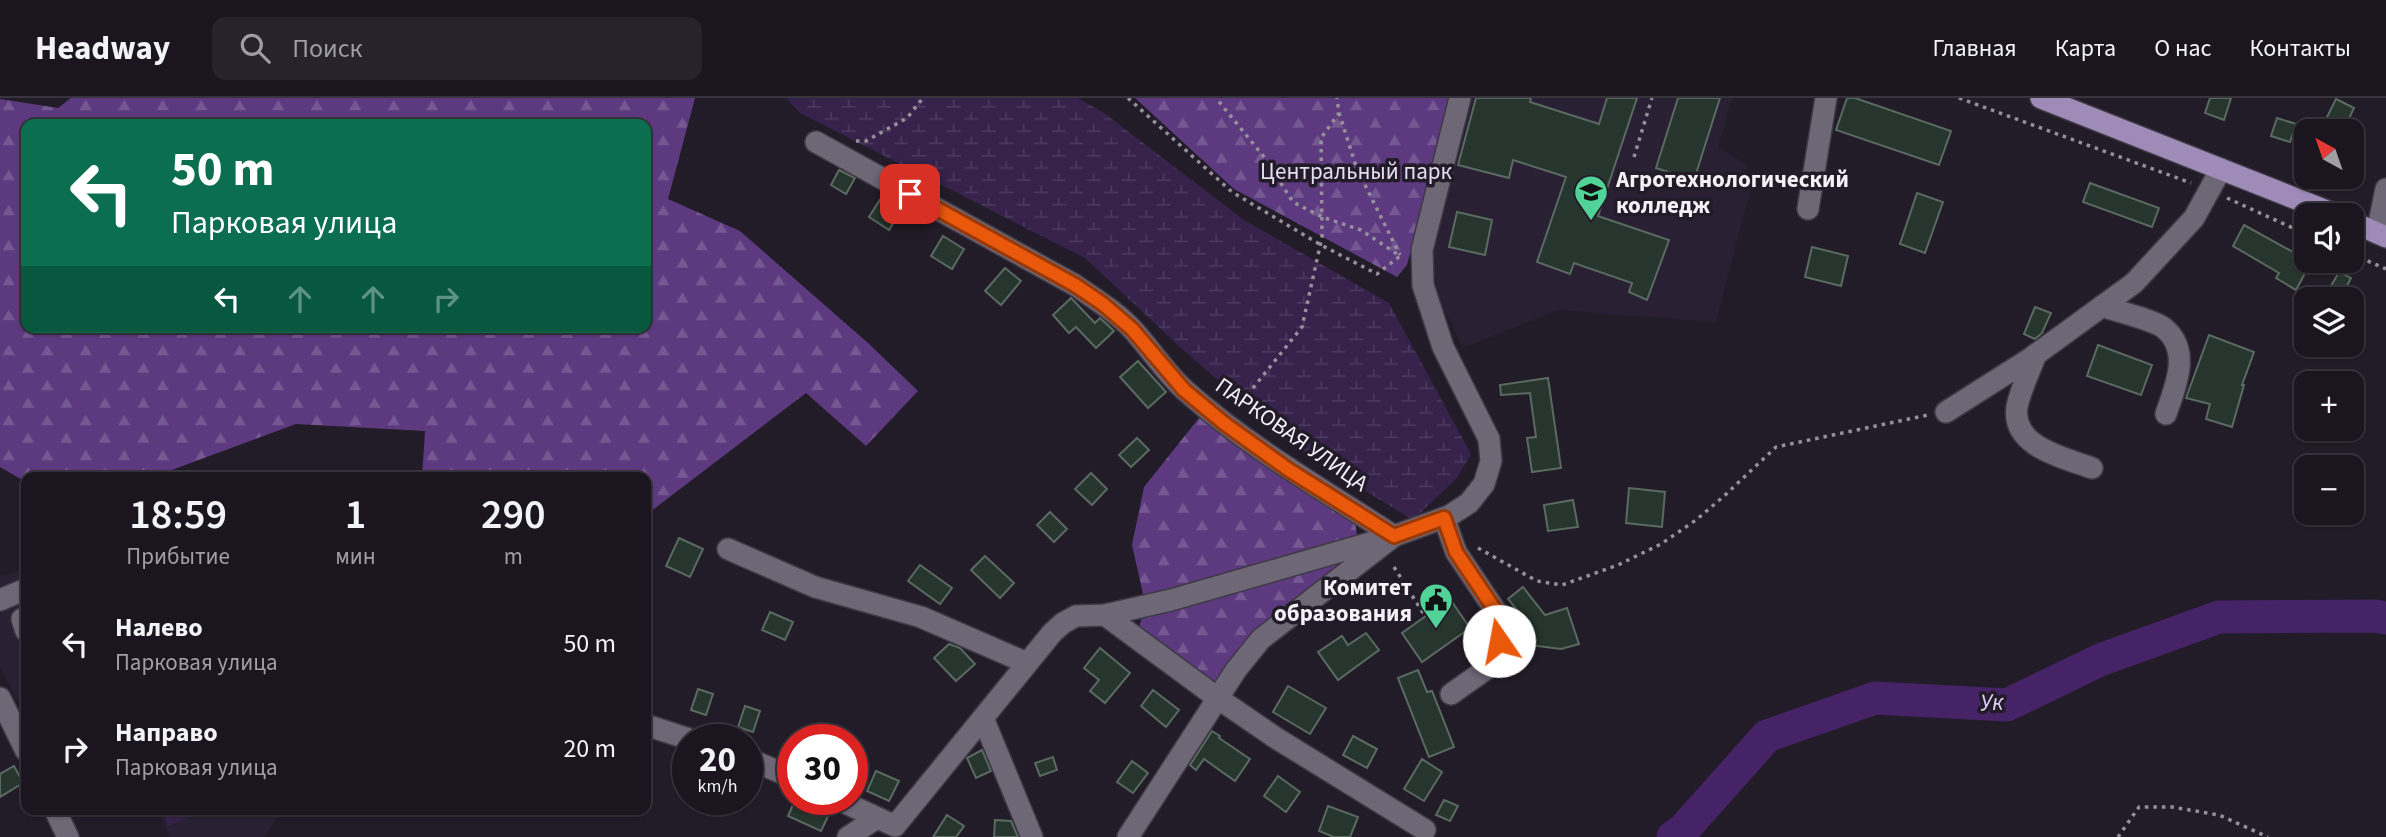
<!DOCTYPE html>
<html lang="ru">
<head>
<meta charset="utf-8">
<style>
	:root { --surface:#1a151e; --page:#27222b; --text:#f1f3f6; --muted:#9f9fa4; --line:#38343c }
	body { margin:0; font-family:"Source Sans 3",sans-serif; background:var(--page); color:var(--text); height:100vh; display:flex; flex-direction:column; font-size:26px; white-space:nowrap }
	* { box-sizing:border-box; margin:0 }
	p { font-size:23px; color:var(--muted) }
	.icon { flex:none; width:38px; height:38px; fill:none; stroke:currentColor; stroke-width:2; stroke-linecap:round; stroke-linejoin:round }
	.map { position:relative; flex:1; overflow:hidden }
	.sheet { position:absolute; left:21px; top:374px; width:630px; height:343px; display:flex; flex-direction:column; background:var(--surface); border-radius:14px; box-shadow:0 2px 5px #0004,0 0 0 2px var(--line) }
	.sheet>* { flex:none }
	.banner { position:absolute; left:21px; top:21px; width:630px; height:214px; border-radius:14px; box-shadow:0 2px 5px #0004,0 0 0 2px var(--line); background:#0b6e4f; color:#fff; overflow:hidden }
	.needle { width:46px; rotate:320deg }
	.tools { position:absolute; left:2294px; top:21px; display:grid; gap:14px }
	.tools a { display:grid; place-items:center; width:70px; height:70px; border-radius:14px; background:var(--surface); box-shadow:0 2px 5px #0004,0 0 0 2px var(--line); font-size:35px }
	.speed { position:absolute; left:672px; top:626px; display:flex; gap:14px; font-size:35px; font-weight:700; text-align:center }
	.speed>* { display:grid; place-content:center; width:91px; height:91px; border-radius:50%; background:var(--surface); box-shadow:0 2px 5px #0004,0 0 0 2px var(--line); line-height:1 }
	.speed small { font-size:18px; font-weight:400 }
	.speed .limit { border:10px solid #d22; background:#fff; color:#111 }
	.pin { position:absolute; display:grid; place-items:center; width:60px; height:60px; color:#fff; margin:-30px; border-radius:14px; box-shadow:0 4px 10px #0006 }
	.me { position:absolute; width:77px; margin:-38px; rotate:348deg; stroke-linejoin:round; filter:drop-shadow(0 0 5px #0008) }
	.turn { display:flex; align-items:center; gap:24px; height:147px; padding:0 35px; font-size:32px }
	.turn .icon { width:91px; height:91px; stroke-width:2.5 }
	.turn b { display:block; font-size:49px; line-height:60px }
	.lanes { display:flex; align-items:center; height:66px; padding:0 35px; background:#0003; justify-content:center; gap:35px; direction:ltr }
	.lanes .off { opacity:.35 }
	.eta { display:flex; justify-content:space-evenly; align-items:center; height:119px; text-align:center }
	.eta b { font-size:42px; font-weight:600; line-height:49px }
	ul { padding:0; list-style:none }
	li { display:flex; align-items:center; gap:21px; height:105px; padding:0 35px }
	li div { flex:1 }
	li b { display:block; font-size:26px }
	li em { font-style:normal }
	header { display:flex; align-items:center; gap:42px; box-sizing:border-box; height:98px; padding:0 35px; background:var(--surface); border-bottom:2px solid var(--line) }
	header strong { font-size:33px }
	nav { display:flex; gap:38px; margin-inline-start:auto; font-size:24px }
	.search { width:490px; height:63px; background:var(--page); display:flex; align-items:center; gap:18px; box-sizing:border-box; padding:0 24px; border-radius:14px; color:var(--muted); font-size:26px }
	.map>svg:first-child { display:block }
</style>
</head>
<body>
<header>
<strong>Headway</strong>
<div class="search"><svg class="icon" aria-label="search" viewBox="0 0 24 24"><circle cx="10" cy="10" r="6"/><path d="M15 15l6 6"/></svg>Поиск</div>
<nav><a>Главная</a><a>Карта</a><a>О нас</a><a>Контакты</a></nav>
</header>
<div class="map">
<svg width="2386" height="739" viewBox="0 0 2386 739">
	<defs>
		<pattern id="forest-firs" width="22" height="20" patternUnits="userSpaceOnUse" patternTransform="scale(1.75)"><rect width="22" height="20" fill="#5d3a7f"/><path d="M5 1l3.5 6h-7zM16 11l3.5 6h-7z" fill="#755792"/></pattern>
		<pattern id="wetland-marsh" width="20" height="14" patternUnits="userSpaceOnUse" patternTransform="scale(1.75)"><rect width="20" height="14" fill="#36224b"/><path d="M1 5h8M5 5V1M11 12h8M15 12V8" fill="none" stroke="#4a385d"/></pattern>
	</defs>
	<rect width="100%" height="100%" fill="#221c28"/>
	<g fill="#292133">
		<polygon points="1469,0 1732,0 1718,49 1747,67 1743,84 1751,88 1716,224 1558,212 1463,250 1439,201 1432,160"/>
		<polygon points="26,470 26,619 0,568 0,479"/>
		<polygon points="158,712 283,712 264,739 170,739"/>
	</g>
	<g fill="url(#forest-firs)" fill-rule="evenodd">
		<path d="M71 0H695L668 101 740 133 868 245 918 293 866 348 806 295 646 417V380H422L425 333 296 326 150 380H26V384L0 369V1L58 10ZM26 26H646V229H26Z"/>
		<polygon points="1135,0 1451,0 1407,167 1397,179 1234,91"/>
		<polygon points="1203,315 1354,416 1357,437 1235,477 1144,500 1132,447 1144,389"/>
		<polygon points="1357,456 1216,593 1138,533 1143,515"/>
	</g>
	<polygon fill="url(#wetland-marsh)" points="786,0 1078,0 1104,15 1244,122 1389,205 1471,356 1457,380 1413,422 1293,349 1180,249 1085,160 800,15"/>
	<polygon fill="#36224b" points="162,712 206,712 168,728"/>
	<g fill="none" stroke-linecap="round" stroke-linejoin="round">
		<polyline stroke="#462366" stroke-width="33" points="1673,739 1684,731 1767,638 1875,600 2007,607 2100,562 2219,519 2375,518 2386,520"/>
	</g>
	<g fill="#26352d" stroke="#5a6a61" stroke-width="2">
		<polygon points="1476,0 1531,0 1530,4 1599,26 1607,0 1637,0 1598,118 1669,142 1647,202 1629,194 1632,185 1574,165 1570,176 1537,164 1566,79 1513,62 1509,80 1458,67"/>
		<polygon points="1678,0 1720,0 1694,82 1656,70"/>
		<polygon points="1847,0 1855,0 1951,33 1939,67 1836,32"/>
		<polygon points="2210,0 2231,0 2224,22 2205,15"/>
		<polygon points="2336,1 2354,10 2343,33 2325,23"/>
		<polygon points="2277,20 2296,26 2290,44 2271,38"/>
		<polygon points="839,72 855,80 846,96 831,87"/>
		<polygon points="2090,85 2159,110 2152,129 2083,104"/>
		<polygon points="1917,95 1943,104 1925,155 1900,146"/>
		<polygon points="883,97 903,110 889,132 869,119"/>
		<polygon points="1457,114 1492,122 1485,157 1449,149"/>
		<polygon points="2244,127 2311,164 2296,192 2276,180 2279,175 2233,148"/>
		<polygon points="943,138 964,151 952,171 931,158"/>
		<polygon points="1812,149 1848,158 1841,188 1805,179"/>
		<polygon points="1005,170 1021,183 1001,207 985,193"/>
		<polygon points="2339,174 2351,180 2341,200 2328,193"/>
		<polygon points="1071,200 1095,225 1100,220 1114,233 1096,250 1076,229 1069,235 1053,217"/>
		<polygon points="2035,209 2051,215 2042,235 2035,241 2024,236"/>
		<polygon points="2209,237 2254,254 2242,287 2244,287 2232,329 2206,321 2210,306 2186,300"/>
		<polygon points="2098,247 2152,267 2141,297 2087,278"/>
		<polygon points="1138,263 1166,294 1148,310 1120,279"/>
		<polygon points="1548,280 1561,370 1532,374 1527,340 1536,339 1530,295 1501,297 1500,287"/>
		<polygon points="1137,340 1149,352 1131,369 1119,357"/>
		<polygon points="1091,375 1107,391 1092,407 1075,391"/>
		<polygon points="1629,390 1665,394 1662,429 1626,425"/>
		<polygon points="1573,402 1578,429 1548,433 1544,407"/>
		<polygon points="1050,414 1067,431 1054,444 1037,427"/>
		<polygon points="679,440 703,451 690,479 666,468"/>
		<polygon points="985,458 1014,485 1000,500 971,472"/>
		<polygon points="920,467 952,490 940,506 908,483"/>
		<polygon points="1523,489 1545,517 1567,510 1579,546 1561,551 1514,545 1518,513 1508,501"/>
		<polygon points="1450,501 1470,530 1422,564 1402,535"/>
		<polygon points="770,514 793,524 785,542 762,532"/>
		<polygon points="1366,535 1379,552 1338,582 1318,554 1342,538 1348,547"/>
		<polygon points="949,546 960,550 975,566 956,583 934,560"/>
		<polygon points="1100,550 1130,575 1105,605 1090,593 1099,582 1084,570"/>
		<polygon points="1418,572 1427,594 1432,593 1454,649 1429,659 1398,580"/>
		<polygon points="1288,588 1326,610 1310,636 1273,614"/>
		<polygon points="698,591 713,596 706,617 691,612"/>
		<polygon points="1153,592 1179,612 1166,629 1141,608"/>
		<polygon points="745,608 760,613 753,634 738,629"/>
		<polygon points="1212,633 1220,638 1219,640 1250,661 1235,683 1204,661 1196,672 1190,667"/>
		<polygon points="1353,638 1377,651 1367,670 1343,657"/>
		<polygon points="982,652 991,673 976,680 967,660"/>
		<polygon points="1053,659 1057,672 1040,678 1035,665"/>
		<polygon points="1422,661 1442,674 1424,703 1404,691"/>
		<polygon points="1132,663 1148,675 1133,695 1117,684"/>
		<polygon points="14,668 23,685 0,699 0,676"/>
		<polygon points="876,673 899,683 889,703 867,693"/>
		<polygon points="1278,678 1300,694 1286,714 1264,698"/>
		<polygon points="795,702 820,702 826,705 831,712 821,733 788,718"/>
		<polygon points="1444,702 1458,708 1450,723 1436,717"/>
		<polygon points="1328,708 1358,719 1350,739 1334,739 1319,733"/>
		<polygon points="947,717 964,728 956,739 933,739"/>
		<polygon points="995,722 1011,723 1018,739 994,739"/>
	</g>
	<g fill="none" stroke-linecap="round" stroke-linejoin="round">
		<g stroke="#3e3944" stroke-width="24">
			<g id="minor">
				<path d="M816 44 1075 187C1095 201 1118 215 1134 233 1152 253 1167 277 1187 294 1250 350 1324 392 1394 438L1261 541 1236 572 1128 739"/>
				<polyline points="1808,111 1826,0"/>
				<polyline points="2377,135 2386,91"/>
				<path d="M2102 208C2116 213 2154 222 2164 230 2192 253 2175 289 2166 316"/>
				<path d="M2036 256C2030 273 2020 292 2017 309 2011 349 2065 360 2092 370"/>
				<polyline points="1946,314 2031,260 2134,185 2194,120 2221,71"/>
				<polyline points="1444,420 1456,454 1495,512 1499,543 1485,572 1451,596"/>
				<polyline points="728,451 815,489 921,519 1027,565"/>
				<polyline points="0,502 26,491"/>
				<polyline points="1105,517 1219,601 1276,640 1425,732"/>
				<polyline points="26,520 22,521 26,533"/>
				<polyline points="0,600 26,653"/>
				<polyline points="983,620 1032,739"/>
				<polyline points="646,627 692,642"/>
				<polyline points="747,660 793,680"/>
				<polyline points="839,702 895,728 1052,535 1063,525 1076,518 1105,517 1171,502 1394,438 1449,418 1469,405 1484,386 1491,363 1489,341 1443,249 1423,187 1422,152 1460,0"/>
				<polyline points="55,712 68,739"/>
				<polyline points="848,739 877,720"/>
			</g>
		</g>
		<g stroke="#3e3944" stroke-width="24">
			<g id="major">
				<polyline points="2041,0 2337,117"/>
				<polyline points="2352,124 2386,139"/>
			</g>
		</g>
		<g stroke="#95909a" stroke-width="3.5" stroke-dasharray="3.5 5" stroke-linecap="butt">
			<polyline points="1128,0 1232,94 1321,147 1377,176 1400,158 1361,132 1322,119 1293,104 1264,59 1216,0"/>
			<polyline points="1959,0 2191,85"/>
			<polyline points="1339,15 1357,71 1400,157"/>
			<polyline points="856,43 866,43 907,20 923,0"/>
			<polyline points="1634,59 1652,0"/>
			<polyline points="2227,100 2306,136"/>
			<polyline points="2352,156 2386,171"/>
			<polyline points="1237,310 1302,229 1322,139 1321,40 1339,15 1337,0"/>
			<polyline points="1478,450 1537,483 1562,487 1618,467 1661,446 1696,422 1723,399 1776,349 1928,317"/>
			<polyline points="1394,469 1425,518"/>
			<polyline points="2118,739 2139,709 2172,709 2219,717 2268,739"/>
		</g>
		<use href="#minor" stroke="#6d6776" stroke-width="21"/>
		<use href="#major" stroke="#9f8bb7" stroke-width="21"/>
	</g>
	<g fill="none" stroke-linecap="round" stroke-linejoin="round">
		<g stroke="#983908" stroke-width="18">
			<polyline id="route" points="910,96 1075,187 1103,206 1132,231 1184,292 1225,326 1289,372 1394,438 1444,420 1456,454 1495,512 1499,543"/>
		</g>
		<use href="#route" stroke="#ea580c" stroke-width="12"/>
	</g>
	<defs>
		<g id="university-pin" transform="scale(1.75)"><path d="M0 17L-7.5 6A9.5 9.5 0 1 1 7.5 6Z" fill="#51d398" stroke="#221c28"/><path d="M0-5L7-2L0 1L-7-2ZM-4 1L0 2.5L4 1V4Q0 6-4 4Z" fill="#111"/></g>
		<g id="civic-pin" transform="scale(1.75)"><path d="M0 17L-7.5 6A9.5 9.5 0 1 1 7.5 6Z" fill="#51d398" stroke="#221c28"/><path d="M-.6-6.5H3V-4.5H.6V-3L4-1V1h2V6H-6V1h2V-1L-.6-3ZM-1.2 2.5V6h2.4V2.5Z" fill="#111"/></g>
	</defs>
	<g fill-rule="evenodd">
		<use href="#university-pin" x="1591" y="94"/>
		<use href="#civic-pin" x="1436" y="502"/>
	</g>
	<g text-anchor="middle" stroke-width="7" stroke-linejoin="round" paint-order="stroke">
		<g font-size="23" fill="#e5dcf0" stroke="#221c28">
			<text x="1356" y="81">Центральный парк</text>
		</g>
		<g font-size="23" font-weight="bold" fill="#f3f0f8" stroke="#221c28" text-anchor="start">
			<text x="1616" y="89">Агротехнологический<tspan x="1616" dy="26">колледж</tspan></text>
			<text x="1412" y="497" text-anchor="end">Комитет<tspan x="1412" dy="26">образования</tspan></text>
		</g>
		<g font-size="23" fill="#f3f0f8" stroke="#221c28">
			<text transform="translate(1292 336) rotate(35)" y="8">ПАРКОВАЯ УЛИЦА</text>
		</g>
		<g font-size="24" font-style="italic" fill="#e1cff8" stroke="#221c28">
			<text transform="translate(1992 604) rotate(-2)" y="8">Ук</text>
		</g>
	</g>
</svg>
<div class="tools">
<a><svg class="needle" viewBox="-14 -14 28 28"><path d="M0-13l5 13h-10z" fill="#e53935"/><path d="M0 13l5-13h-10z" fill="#9f9fa4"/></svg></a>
<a><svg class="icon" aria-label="sound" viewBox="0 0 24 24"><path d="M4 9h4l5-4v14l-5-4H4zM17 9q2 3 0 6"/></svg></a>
<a><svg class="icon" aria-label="layers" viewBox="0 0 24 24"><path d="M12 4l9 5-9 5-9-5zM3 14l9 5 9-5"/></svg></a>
<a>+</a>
<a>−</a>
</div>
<div class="speed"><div>20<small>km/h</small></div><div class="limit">30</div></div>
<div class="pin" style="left:910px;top:96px;background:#d93025"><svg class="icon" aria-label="arrive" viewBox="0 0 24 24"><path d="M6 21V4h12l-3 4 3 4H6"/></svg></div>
<svg class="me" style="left:1499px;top:543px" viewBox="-20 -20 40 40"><circle r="19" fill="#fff"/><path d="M0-13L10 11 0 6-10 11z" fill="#ea580c"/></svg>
<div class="banner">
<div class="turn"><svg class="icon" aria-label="left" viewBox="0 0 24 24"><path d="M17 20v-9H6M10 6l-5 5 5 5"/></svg><div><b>50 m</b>Парковая улица</div></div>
<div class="lanes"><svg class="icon" aria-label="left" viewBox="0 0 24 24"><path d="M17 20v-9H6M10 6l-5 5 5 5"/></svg><svg class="icon off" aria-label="ahead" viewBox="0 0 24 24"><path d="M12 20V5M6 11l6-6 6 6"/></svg><svg class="icon off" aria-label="ahead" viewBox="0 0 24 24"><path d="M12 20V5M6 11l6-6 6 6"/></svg><svg class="icon off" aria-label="right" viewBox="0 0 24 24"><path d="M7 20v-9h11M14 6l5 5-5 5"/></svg></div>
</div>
<section class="sheet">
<div class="eta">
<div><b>18:59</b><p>Прибытие</p></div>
<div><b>1</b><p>мин</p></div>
<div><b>290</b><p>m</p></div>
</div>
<ul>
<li><svg class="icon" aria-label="left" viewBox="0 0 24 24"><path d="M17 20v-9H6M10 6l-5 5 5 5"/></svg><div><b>Налево</b><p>Парковая улица</p></div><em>50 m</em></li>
<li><svg class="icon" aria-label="right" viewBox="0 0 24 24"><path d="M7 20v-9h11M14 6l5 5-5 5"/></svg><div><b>Направо</b><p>Парковая улица</p></div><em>20 m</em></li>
</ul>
</section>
</div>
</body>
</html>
